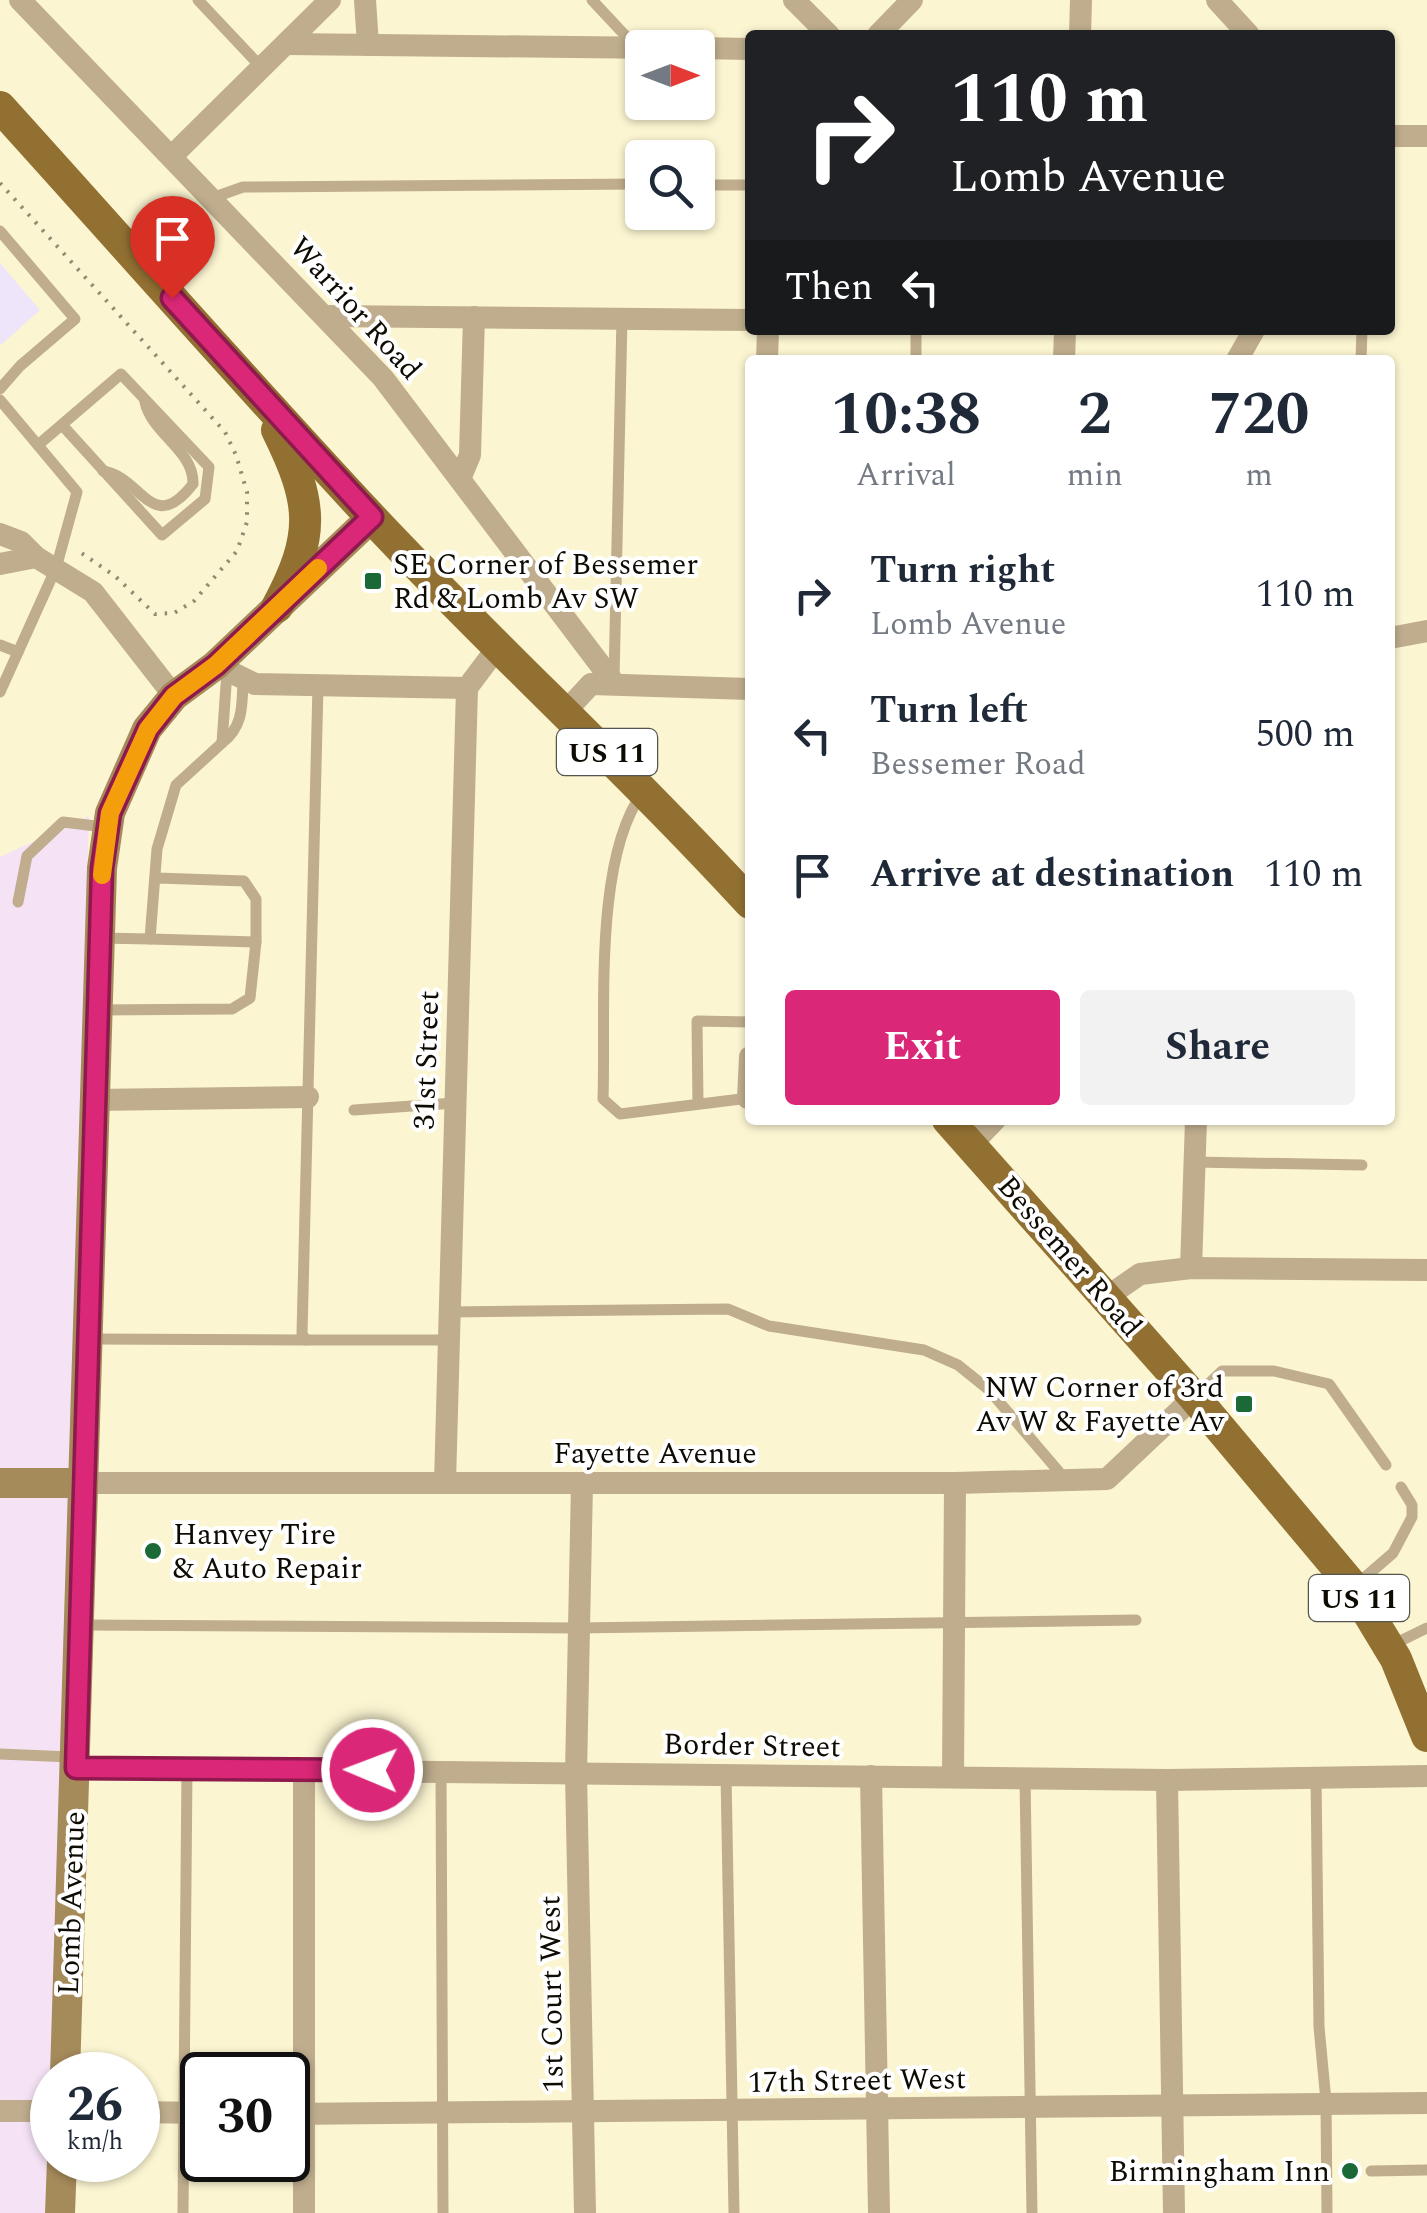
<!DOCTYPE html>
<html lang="en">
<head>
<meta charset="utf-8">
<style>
	:root { --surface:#fff; --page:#f2f2f3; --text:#1f2937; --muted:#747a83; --accent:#db2777 }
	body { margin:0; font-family:Spectral,serif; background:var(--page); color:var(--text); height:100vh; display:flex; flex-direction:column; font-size:38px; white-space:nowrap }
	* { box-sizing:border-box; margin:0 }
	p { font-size:32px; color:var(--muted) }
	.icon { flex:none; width:55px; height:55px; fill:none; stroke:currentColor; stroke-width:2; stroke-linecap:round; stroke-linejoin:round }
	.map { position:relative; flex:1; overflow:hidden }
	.details { position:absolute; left:745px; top:355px; width:650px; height:770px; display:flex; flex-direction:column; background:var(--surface); border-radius:10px; box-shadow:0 2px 8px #0004 }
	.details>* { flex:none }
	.hud { position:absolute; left:745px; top:30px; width:650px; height:305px; border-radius:10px; box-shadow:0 2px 8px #0004; background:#202124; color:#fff; overflow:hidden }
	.needle { width:65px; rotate:90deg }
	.controls { position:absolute; left:625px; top:30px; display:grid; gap:20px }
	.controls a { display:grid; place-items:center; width:90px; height:90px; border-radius:10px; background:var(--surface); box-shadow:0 2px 8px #0004; font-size:50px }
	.speed { position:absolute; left:30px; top:2052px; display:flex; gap:20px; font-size:50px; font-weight:700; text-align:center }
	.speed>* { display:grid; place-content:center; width:130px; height:130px; border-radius:50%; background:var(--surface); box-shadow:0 2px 8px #0004; line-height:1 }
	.speed small { font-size:25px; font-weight:400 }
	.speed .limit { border:5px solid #111; border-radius:15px; background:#fff; color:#111 }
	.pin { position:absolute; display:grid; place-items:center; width:85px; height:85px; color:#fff; margin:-102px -42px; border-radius:50% 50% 50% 0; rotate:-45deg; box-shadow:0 0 10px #0007 }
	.pin .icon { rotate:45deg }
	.me { position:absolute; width:110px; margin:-55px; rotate:271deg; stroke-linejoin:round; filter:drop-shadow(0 0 8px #0008) }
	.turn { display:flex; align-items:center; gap:35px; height:210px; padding:0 40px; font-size:45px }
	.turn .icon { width:130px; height:130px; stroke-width:2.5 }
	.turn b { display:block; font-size:70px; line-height:85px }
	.then { display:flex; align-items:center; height:95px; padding:0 40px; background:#0003; gap:20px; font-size:38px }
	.eta { display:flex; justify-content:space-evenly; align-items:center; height:170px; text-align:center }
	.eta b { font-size:60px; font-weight:700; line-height:70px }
	.button { display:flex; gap:20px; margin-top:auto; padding:20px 40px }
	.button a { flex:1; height:115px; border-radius:10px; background:var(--accent); color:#fff; font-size:40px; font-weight:700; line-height:115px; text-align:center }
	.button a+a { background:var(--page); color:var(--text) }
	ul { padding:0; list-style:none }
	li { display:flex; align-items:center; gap:30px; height:140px; padding:0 40px }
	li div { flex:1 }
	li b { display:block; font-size:38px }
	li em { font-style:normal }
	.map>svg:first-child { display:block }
</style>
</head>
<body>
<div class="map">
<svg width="1427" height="2213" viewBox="0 0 1427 2213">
	<rect width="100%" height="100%" fill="#fbf5d1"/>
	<polygon fill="#eee5fb" points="0,263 40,310 1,345 0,344"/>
	<polygon fill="#f5e3f5" points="89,816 47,2213 0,2213 0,857"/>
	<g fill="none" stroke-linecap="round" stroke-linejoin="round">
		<polyline stroke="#908b73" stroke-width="4" stroke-dasharray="2.5 8" stroke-linecap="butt" points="0,183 225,432 236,455 247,492 247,522 237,551 194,601 174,613 155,614 115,576 77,550"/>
		<g stroke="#bfad8d" stroke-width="11">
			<polyline points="198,0 262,68"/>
			<polyline points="592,0 636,47"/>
			<polyline points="698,185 750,185"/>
			<polyline points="212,198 243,187 642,184"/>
			<polyline points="0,231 75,319 20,366 0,389"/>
			<polyline points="916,360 916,330"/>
			<polyline points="1361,360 1362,330"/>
			<polyline points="0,400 77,492 56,568 0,692"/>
			<polyline points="38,445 121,374 209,467 205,499 162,535 63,426"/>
			<path d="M103 471C142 477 152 537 193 484 194 450 152 434 145 402"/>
			<polyline points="0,645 18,652"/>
			<path d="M227 671 222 743C244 726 242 705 243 679"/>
			<polyline points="614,679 622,318"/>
			<polyline points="318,686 302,1334 306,1340 448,1340"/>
			<path d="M643 792C593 859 606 1015 603 1099L620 1114 749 1098"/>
			<polyline points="157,878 244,881 256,899 256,942 150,939 157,849 176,785 222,743"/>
			<polyline points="18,902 27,856 63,822 104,827"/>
			<polyline points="100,938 150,939"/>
			<polyline points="99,1010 232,1009 250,998 256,942"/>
			<polyline points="698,1104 697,1021 750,1022"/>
			<polyline points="354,1110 455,1103"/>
			<polyline points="1194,1162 1362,1165"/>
			<polyline points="449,1312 728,1309 769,1326 924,1350 958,1365 989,1390 1066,1480"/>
			<polyline points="90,1339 306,1340"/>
			<polyline points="1198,1394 1222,1371 1274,1371 1329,1384 1386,1465"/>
			<polyline points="1356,1585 1393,1553 1412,1517 1412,1505 1401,1487"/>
			<polyline points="83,1625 577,1628 1136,1620"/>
			<polyline points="1390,1646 1427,1628"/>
			<polyline points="0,1754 71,1757"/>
			<polyline points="441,1771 443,2213"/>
			<polyline points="726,1774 734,2213"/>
			<polyline points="1316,1777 1319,2027 1326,2101 1327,2213"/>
			<polyline points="1025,1778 1032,2213"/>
			<polyline points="1371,2171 1427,2170"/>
			<polyline points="183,2213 187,1769"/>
		</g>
		<g stroke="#bfad8d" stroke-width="22">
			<polyline points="20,0 383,378 614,683"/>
			<polyline points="365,0 368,45"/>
			<polyline points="794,0 829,35"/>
			<polyline points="1217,0 1249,35"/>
			<polyline points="878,35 912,0"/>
			<polyline points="1080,35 1081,0"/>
			<polyline points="286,44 662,48"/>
			<polyline points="698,48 750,49"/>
			<polyline points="1390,136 1427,136"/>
			<polyline points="172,156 330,0"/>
			<polyline points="327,316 750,320"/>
			<polyline points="767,360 768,330"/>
			<polyline points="1064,360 1065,330"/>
			<polyline points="1237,360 1254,330"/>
			<polyline points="460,479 470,455 474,317"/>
			<polyline points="0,534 21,542 36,557 93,592 174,696"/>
			<polyline points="0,564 36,557"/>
			<polyline points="1390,638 1427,631"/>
			<polyline points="216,665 255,684 467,688"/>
			<polyline points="565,712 591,684 750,689"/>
			<polyline points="748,1098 750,1057"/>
			<polyline points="95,1100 308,1097"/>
			<polyline points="972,1144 995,1120"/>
			<polyline points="1191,1268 1196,1120"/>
			<polyline points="1107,1297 1140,1274 1191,1268 1427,1270"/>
			<polyline points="83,1483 955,1483 1107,1479 1194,1397"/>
			<polyline points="445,1483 467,688 497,648"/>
			<polyline points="582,1483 576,1773 585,2213"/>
			<polyline points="76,1768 1167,1780 1427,1776"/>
			<polyline points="871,1776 879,2213"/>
			<polyline points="953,1777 955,1483"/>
			<polyline points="1167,1780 1174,2213"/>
			<polyline points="0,2111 52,2111"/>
			<polyline points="138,2112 202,2113"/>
			<polyline points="288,2114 1427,2103"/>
			<polyline points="304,2213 304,1769"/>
		</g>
		<g stroke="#a58a5a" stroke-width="30">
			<polyline points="0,1483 83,1483"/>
			<polyline points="65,2075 102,868 110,813 147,729 174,696 216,665 372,517"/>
			<polyline points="60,2213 62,2160"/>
		</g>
		<g stroke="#927032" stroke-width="32">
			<path d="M0 107C124 244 246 383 372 518 495 649 628 770 750 903"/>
			<path d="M277 607C316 534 313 503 277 430"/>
			<polyline points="948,1120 1194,1397 1350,1583 1396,1659 1427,1736"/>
		</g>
	</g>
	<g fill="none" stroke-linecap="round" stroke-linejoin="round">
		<g stroke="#8e194d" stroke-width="25">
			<polyline id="route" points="172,298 372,517 216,665 174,696 148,729 110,813 102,868 76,1768 372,1770"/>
		</g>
		<use href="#route" stroke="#db2777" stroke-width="18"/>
		<polyline stroke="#f59e0b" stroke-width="18" points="102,875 110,813 148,729 174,696 216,665 318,568"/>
	</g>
	<g fill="#1c6938" stroke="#fff" stroke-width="4">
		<rect x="363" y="571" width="20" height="20" rx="5"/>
		<rect x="1234" y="1394" width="20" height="20" rx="5"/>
		<circle cx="153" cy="1551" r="10"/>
		<circle cx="1350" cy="2171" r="10"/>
	</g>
	<g text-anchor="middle" stroke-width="8" stroke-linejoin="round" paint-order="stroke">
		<g fill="#fff" stroke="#56544e" stroke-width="2.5">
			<rect x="557" y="729" width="100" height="46" rx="8"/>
			<rect x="1309" y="1575" width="100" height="46" rx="8"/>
		</g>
		<g font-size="28" font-weight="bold" fill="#0e0b02">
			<text x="607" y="762">US 11</text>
			<text x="1359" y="1608">US 11</text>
		</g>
		<g font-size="30" fill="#0e0b02" stroke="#fff">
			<text transform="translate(356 308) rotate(48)" y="10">Warrior Road</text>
			<text transform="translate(426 1060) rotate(-88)" y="10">31st Street</text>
			<text transform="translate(1070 1256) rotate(49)" y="10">Bessemer Road</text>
			<text x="655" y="1463">Fayette Avenue</text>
			<text transform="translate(752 1745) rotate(1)" y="10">Border Street</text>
			<text transform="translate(71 1903) rotate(-88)" y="10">Lomb Avenue</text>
			<text transform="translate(551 1994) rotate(-91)" y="10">1st Court West</text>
			<text transform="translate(857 2080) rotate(-1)" y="10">17th Street West</text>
		</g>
		<g font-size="30" fill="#0e0b02" stroke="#fff" text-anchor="start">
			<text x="393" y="574">SE Corner of Bessemer<tspan x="393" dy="34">Rd &amp; Lomb Av SW</tspan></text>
			<text x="1224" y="1397" text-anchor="end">NW Corner of 3rd<tspan x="1224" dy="34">Av W &amp; Fayette Av</tspan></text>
			<text x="173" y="1544">Hanvey Tire<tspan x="173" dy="34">&amp; Auto Repair</tspan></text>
			<text x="1330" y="2181" text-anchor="end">Birmingham Inn</text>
		</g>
	</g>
</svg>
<div class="controls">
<a><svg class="needle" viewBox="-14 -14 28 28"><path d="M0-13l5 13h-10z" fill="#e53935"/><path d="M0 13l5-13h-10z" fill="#747a83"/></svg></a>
<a><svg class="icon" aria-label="search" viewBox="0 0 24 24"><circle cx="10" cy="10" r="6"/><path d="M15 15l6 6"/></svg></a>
</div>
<div class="speed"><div>26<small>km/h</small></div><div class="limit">30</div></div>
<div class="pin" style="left:172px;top:298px;background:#d93025"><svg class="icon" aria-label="arrive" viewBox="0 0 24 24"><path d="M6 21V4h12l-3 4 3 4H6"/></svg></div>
<svg class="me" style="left:372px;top:1770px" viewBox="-20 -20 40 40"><circle r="17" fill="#db2777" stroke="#fff" stroke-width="3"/><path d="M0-11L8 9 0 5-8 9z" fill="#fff"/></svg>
<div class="hud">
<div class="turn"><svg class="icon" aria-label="right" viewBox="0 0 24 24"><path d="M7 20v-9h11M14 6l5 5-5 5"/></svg><div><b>110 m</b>Lomb Avenue</div></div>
<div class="then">Then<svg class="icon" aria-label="left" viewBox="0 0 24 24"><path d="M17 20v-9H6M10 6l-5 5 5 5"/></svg></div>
</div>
<section class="details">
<div class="eta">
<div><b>10:38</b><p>Arrival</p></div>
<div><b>2</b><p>min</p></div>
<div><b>720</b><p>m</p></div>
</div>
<ul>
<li><svg class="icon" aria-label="right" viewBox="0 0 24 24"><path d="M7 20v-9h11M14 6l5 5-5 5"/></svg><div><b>Turn right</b><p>Lomb Avenue</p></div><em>110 m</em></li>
<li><svg class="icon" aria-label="left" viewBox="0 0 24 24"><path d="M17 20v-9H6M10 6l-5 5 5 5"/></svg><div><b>Turn left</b><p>Bessemer Road</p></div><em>500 m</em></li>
<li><svg class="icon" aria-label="arrive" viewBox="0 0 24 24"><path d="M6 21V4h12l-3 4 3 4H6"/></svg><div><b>Arrive at destination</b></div><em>110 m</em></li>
</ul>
<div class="button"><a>Exit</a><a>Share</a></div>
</section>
</div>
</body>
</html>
